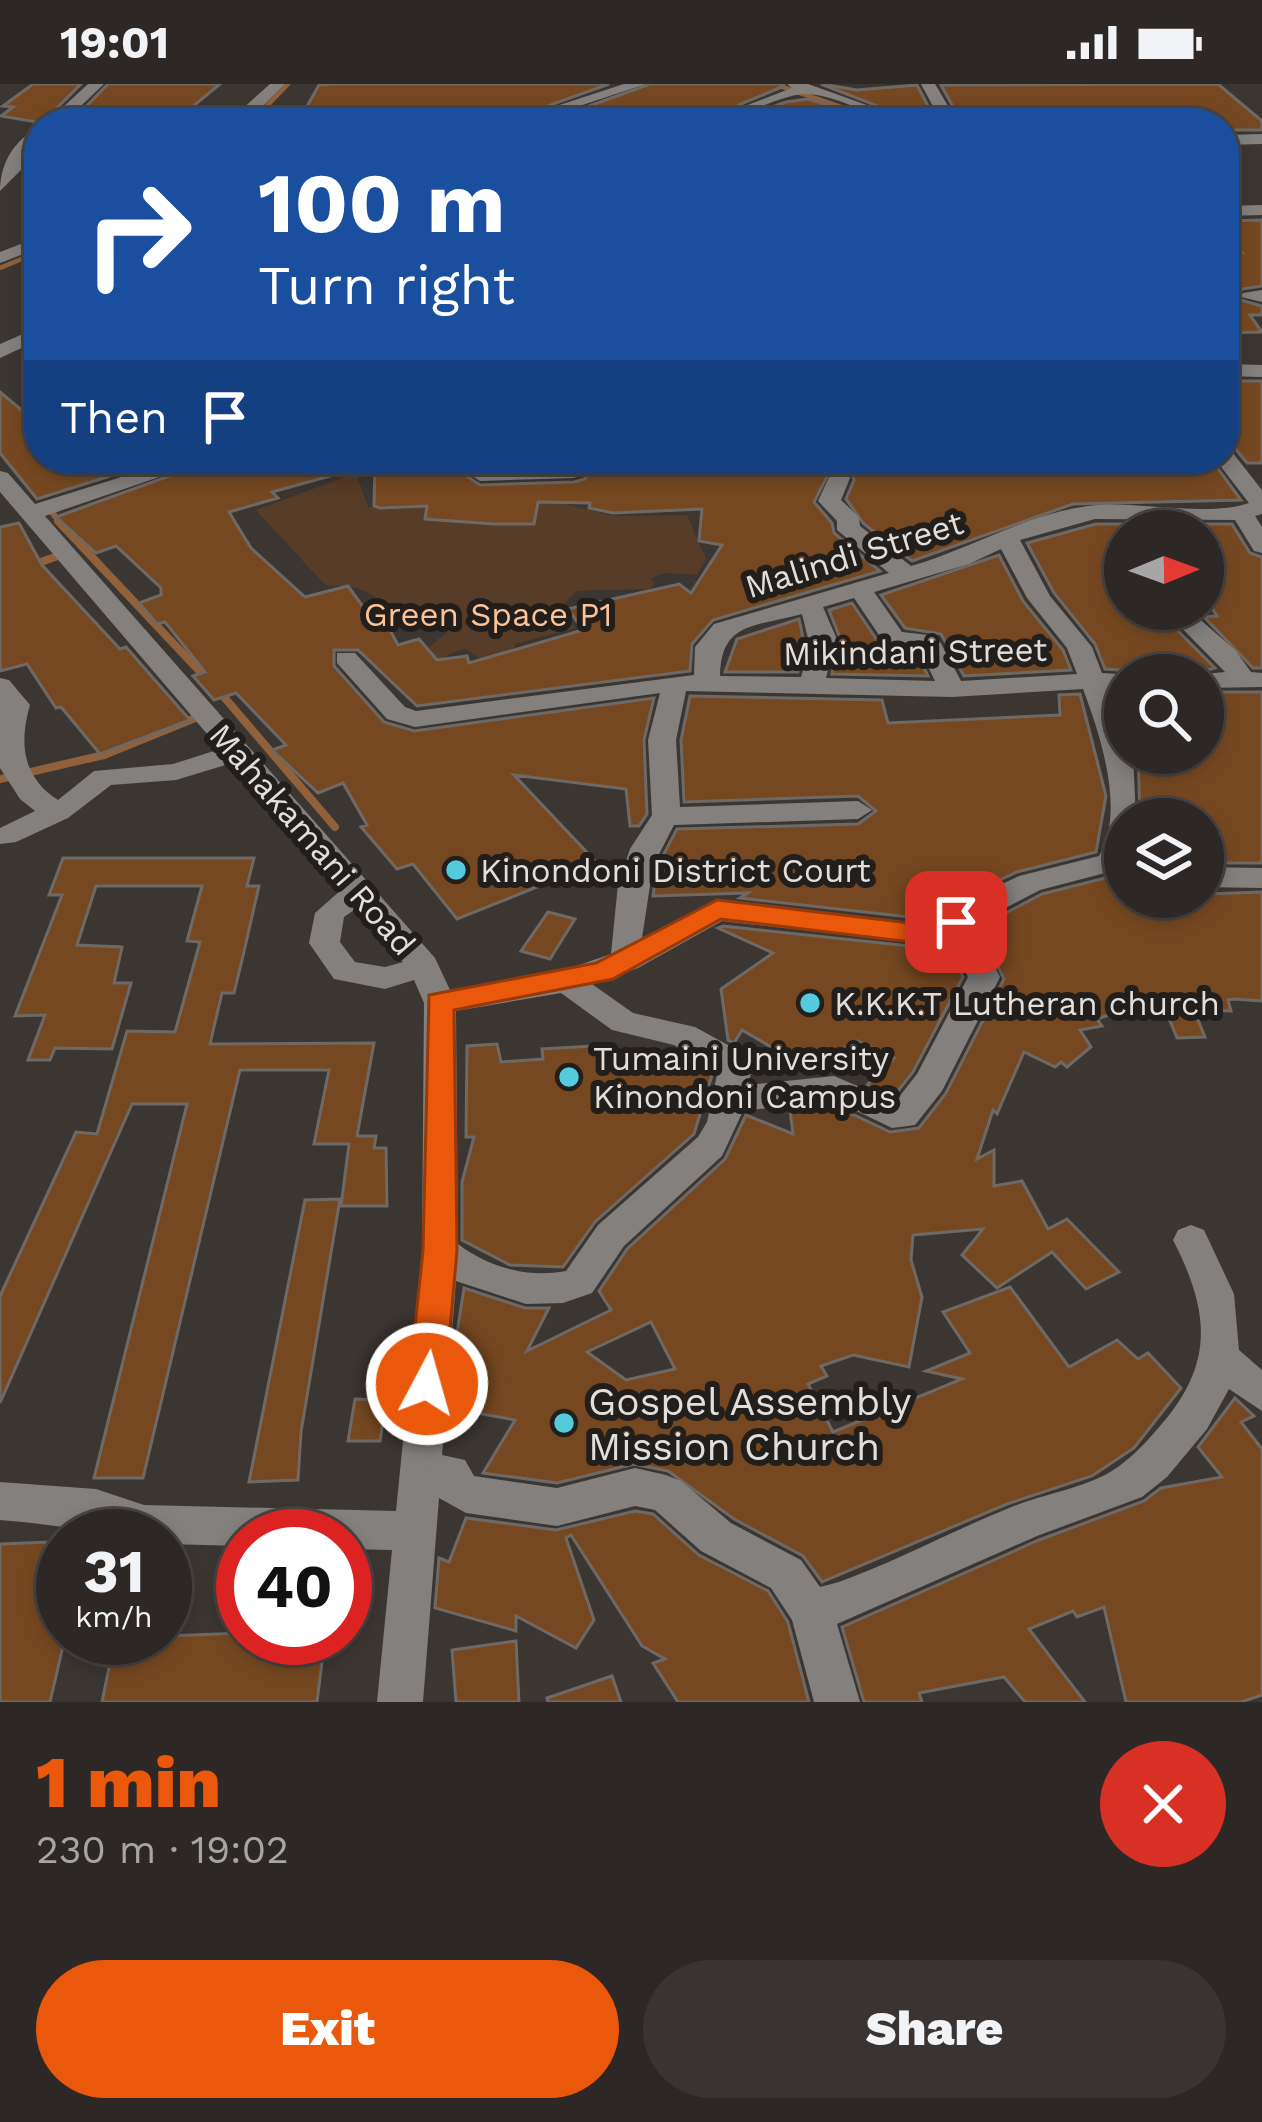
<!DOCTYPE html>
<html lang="en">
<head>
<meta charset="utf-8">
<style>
	:root { --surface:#2d2826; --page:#393432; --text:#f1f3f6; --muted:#a7a6a7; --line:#484443; --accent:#ea580c }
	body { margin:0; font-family:"Work Sans",sans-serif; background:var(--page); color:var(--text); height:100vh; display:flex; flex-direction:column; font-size:45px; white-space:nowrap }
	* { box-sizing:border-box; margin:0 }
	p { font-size:39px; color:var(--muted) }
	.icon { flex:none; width:66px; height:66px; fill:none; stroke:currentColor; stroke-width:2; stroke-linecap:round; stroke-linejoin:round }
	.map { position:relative; height:1618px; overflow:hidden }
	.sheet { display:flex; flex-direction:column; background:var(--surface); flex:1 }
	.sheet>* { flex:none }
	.hud { position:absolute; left:24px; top:24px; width:1215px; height:366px; border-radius:48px; box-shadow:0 6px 18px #0003,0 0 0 3px var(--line); background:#1a4fa0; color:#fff; overflow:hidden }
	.needle { width:78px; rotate:89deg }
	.buttons { position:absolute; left:1104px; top:426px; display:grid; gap:24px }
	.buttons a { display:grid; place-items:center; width:120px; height:120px; border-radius:50%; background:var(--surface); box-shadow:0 6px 18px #0003,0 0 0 3px var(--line); font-size:60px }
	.speed { position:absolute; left:36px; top:1425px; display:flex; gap:24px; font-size:60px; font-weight:700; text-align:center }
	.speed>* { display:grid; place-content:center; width:156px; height:156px; border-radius:50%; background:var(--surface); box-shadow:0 6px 18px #0003,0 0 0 3px var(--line); line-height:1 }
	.speed small { font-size:30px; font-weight:400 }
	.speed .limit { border:18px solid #d22; background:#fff; color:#111 }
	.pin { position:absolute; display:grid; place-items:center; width:102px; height:102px; color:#fff; margin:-51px; border-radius:24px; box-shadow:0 6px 18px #0006 }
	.me { position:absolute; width:132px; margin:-66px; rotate:6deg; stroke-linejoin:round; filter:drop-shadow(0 0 9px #0008) }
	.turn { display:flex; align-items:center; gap:42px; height:252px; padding:0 36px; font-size:54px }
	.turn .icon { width:156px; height:156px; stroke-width:2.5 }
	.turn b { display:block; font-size:84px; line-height:102px }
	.then { display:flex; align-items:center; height:114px; padding:0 36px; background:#0003; gap:24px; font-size:45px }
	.round { display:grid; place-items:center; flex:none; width:126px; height:126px; border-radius:63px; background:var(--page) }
	.overview { display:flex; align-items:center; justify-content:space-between; height:204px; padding:0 36px }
	h1 { font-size:72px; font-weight:800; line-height:90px; color:var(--accent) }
	.action { display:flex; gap:24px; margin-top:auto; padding:24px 36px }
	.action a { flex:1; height:138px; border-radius:72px; background:var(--accent); color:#fff; font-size:48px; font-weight:800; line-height:138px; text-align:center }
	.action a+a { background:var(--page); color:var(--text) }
	.status { display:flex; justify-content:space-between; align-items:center; height:84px; padding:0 60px; background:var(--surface); direction:ltr }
	.status svg { height:33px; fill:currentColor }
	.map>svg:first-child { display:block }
</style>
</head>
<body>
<div class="status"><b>19:01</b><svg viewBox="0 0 49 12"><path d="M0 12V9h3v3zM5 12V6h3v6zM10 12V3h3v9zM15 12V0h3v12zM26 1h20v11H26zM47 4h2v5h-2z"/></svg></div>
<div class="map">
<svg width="1262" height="1618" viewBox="0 0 1262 1618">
	<rect width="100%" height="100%" fill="#3c3632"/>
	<path fill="#573c27" d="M356 389 368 423 427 421 494 402 613 432 687 431 706 475 697 491 664 489 650 495 655 499 649 505 576 507 559 526 575 544 515 560V566L482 576 465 565 447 571 443 584 406 588 437 575 429 563 448 547C432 533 421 539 404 530 368 513 370 500 326 502L256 426Z"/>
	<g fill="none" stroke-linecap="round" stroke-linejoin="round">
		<g stroke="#91613b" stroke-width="4.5">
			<polyline points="774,0 888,39"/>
			<polyline points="264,25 288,0"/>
			<polyline points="0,184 39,168"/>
		</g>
		<polyline stroke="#91613b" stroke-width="6" points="57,425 51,427 61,440"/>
		<g stroke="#91613b" stroke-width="8">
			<polyline points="58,437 206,594"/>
			<polyline points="29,482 58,472"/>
			<polyline points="218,606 335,743"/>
			<polyline points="0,695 104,671 205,630"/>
		</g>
	</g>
	<g fill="#764821" stroke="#6f6965" stroke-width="3" fill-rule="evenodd">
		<polygon points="33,0 81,0 42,39 1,32 13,23 3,22"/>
		<polygon points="108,0 220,0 173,39 70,39"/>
		<polygon points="334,0 609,0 500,39 445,39 418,37 425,29 306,24 319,1"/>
		<polygon points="650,0 783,0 784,2 696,39 542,39"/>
		<polygon points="821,0 857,6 917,1 937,39 921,39"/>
		<polygon points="1218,0 1262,37 1262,46 1224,46 1224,39 962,39 941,1"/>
		<polygon points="808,15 887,39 728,39 786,18"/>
		<polygon points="1262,136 1262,202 1242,205 1237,215 1262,222 1262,231 1250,231 1262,248 1224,249 1224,170 1242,169 1224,149 1224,137"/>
		<polygon points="1224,297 1262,297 1262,379 1247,379 1224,351"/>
		<polygon points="0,308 37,339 28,341 39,351 39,375 164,375 37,415 0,369"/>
		<polygon points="216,375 327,375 345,388 272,408 278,414 229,428 251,464 305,513 348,502 369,531 384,535 398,561 419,555 437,576 467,572 469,579 583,546 568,525 679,500 691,509 722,461 699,457 702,425 613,429 589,424 590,419 538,418 534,440 494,440 425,435 427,422 380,424 374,422 375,383 385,375 566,375 478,379 465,391 480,401 574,398 585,395 597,375 1211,375 1241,416 1073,420 912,477 864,440 846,415 854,396 851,387 831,385 814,418 832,439 834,449 880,487 713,536 692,560 690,587 417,622 358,566 334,566 334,582 384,638 414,647 654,614 644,656 647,730 639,742 630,742 626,705 514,691 597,779 457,835 413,780 397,785 361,743 367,741 343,699 318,709 272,666 286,661 236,609 214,616 193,592 205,588 165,538 157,540 139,519 161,511 161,504 116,462 96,469 56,433"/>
		<polygon points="19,439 42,481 120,565 126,563 190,636 100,670 61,623 56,624 27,580 0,587 0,443"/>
		<polygon points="1096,440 1232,440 1250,469 1262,473 1262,584 1253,584 1204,533 1217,532 1203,510 1203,447 1125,447 1125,525 1150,525 1155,534 1165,534 1215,584 1190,591 1105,585 1095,560 1054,509 1027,459"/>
		<polygon points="999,471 1023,517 1063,566 1071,586 964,592 941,550 905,544 881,511"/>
		<polygon points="852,519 881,562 916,568 928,592 832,590 840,554 829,526"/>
		<polygon points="799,535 805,563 798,588 725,588 737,555"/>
		<polygon points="1203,608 1262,608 1262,779 1203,779 1203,735 1140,735 1138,669 1203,669 1203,641 1214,640"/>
		<polygon points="1080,610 1106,712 1096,768 1017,788 918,834 740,814 748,809 653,812 657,783 677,745 858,740 876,727 858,712 684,718 681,656 690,612 882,616 888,639 1060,631 1059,611"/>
		<polygon points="63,774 254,774 247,802 259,802 243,872 234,909 222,909 210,960 374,959 357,1052 376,1052 374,1064 386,1064 387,1122 341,1122 349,1060 314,1060 329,986 240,986 143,1394 94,1394 187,1020 132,1020 0,1319 0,1212 76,1048 97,1050 127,947 175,948 200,858 187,857 202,802 96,802 77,861 122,863 114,899 131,899 112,965 55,964 50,976 28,976 45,931 15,932 62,811 49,811"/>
		<path d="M1105 794 1118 800V813L1262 808V917L1234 915 1228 916 1231 927 1194 926 1205 953 1177 954 1166 927H1147L1141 920 1097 935 1102 942 1080 946 1091 963 1067 983 1061 978 1055 983 1024 968 997 1030 993 1026 977 1075 994 1066V1102L1022 1097 1048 1145 1067 1135 1119 1188 1086 1205 1052 1168 997 1204 962 1171 983 1145 913 1151 911 1176 922 1213 909 1283 853 1271 821 1282 827 1292 808 1300 833 1348 962 1295 926 1287 970 1269 943 1228 1010 1203 1069 1283 1117 1256 1138 1275 1148 1269 1181 1304 1134 1364 1092 1392 1007 1420 822 1498 803 1472 734 1435 668 1387 634 1380 557 1399 483 1389 515 1336 454 1325 457 1314 451 1313 465 1259 456 1256 464 1204 525 1224H549L527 1267 611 1226 599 1207 627 1165 725 1075 746 1031 793 1050 790 1026 833 1021 890 1048 919 1044 946 1009 1004 895 979 843 1042 810ZM651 1238 675 1285 626 1296 587 1268Z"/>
		<polygon points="548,828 575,835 550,875 521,867"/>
		<polygon points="723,842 919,863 946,858 963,893 913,988 894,1012 867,1001 894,974 857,957 807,984 742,946 734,959 728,956 721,905 773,869 718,844"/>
		<polygon points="497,960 501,978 543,975 542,965 593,962 594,971 620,969 623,990 675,967 713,988 694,1050 595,1138 563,1183 510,1181 462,1156 462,1098 474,1053 466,1053 467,962"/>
		<polygon points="340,1115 301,1348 298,1396 249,1398 305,1116"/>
		<polygon points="1235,1314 1254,1332 1241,1338 1262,1365 1262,1611 1241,1618 1126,1618 1104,1523 1077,1533 1073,1527 1029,1545 1085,1618 1025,1618 1004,1593 919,1609 922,1618 864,1618 842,1543 1039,1456 1144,1417 1161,1404 1222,1393 1198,1363"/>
		<polygon points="355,1315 386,1316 380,1357 348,1357"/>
		<polygon points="635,1427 653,1430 699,1471 768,1507 788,1538 809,1618 678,1618 653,1579 665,1575 642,1562 571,1451 566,1454 594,1536 576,1564 516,1532 516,1547 435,1524 439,1474 449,1478 466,1434 556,1446"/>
		<polygon points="49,1458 40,1503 63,1502 63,1562 50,1618 0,1618 0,1460"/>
		<polygon points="243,1549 243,1554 325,1554 317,1618 102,1618 115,1554"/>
		<polygon points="516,1557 519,1618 456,1618 452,1566"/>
		<polygon points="612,1592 621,1618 548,1618 547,1614"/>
	</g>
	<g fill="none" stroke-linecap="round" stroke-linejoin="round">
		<g fill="#83807e" fill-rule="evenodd">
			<polygon points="88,0 104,0 63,39 46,39"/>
			<polygon points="270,0 285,0 260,25 384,34 392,39 251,34 243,39 177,39 196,26 241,26"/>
			<polygon points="624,0 646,0 528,39 504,39"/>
			<path d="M787 0H808L917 39C878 39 846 13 808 10 781 8 737 39 700 39L792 4Z"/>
			<polygon points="921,0 935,0 958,39 942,39"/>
			<path d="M39 44V56L28 63 22 85 0 107C0 80 14 55 39 44Z"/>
			<polygon points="1262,50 1262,60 1224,61 1224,51"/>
			<polygon points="1262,121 1262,131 1224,132 1224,122"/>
			<polygon points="39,153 39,164 0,179 0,168"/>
			<polygon points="1262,206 1262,218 1241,213 1243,209"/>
			<polygon points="39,243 39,256 0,274 0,260"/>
			<polygon points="1224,280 1262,281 1262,293 1224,292"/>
			<path d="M1224 367 1232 368 1262 406V430L1255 432 1262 443V469L1254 467 1235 436 1095 435 1020 456 1050 512 1092 563 1102 589 1135 591H1125V603L1108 604 1125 645V669H1133L1136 735H1125V798L1105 789 1040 806 973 841 1000 893 942 1007 915 1041 892 1044 834 1016 743 1027 722 1072 624 1162 592 1209 563 1219 526 1220 456 1197 442 1371 465 1376 474 1392 557 1404 635 1384 666 1391 681 1397 731 1439 801 1476 820 1503 839 1498C897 1477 952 1447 1009 1424 1040 1411 1075 1406 1105 1391 1125 1380 1139 1366 1154 1349 1214 1284 1212 1232 1173 1156L1178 1146 1191 1141 1204 1146 1234 1210 1239 1266 1262 1286V1327L1229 1305 1207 1345 1167 1393 1142 1413 1037 1452 837 1540 860 1618H814L792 1536 771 1504 701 1467 655 1426 635 1422 557 1442 466 1429 439 1414 423 1618H377L392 1466 345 1465V1452H243V1462L165 1460V1452C110 1452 55 1440 0 1436V1398L96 1405 144 1421 396 1427 422 1167 424 919 414 896 385 905 334 895 309 859 315 829 341 806 232 679 176 696 111 701 68 734 16 758 0 760V744L35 727 20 715 0 684V594L9 596 30 621C19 659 22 693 58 716L94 687 173 680 220 665 0 408V387L8 389 35 420 179 375H212L45 432 435 874 450 906 562 887 611 870 618 800 630 765 652 731 648 656 660 609 415 643 387 635 337 579V569H355L405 623 416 627 694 591 695 563 714 540 889 489 837 446V437L818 417 831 389H847L850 394 841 416 859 433 860 442 911 482C973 464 1033 426 1098 421 1142 418 1209 433 1249 419L1215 375H1224ZM1001 465 1027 514 1067 564 1077 590 961 597 937 552 902 548 874 508 969 480ZM854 514 885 560 919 564 935 597 826 594 836 553 823 523ZM802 530 810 563 801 593 720 592C721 537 756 543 802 530ZM1083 605C1100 650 1126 728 1099 772L1019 792 919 839 717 816 642 854 653 782 674 741 858 735 872 726 858 717 680 723 676 656 686 607 952 613ZM357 824 403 878 385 883 355 878 340 858 344 833ZM722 837 919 859 948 853 968 893 917 990 895 1018 834 992 748 1001 753 981 748 972 695 943 633 929 592 900 638 884ZM561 909 612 946 674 961 718 986 707 1038 698 1053 598 1141 566 1187C527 1194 490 1184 458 1160L456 927Z"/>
			<polygon points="331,375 381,375 355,389"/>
			<polygon points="571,375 593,375 581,392 573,394 480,397 469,390 480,383 567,381"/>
			<polygon points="1163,525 1188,525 1235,566 1251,588 1262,589 1262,603 1203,604 1203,591 1194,591 1225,588"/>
			<polygon points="1203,783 1262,784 1262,804 1203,803"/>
		</g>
	</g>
	<polygon fill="#ea580c" stroke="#983908" stroke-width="3" points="717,816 918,840 956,828 970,838 966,844 919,859 721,835 613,895 454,926 457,1167 445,1300 439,1311 427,1316 414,1311 409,1300 423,1167 429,911 596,879"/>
	<g fill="#53cbdc" stroke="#211e1c" stroke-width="4.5">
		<circle cx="456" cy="786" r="12"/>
		<circle cx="810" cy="919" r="12"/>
		<circle cx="569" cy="993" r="12"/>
		<circle cx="564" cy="1339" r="12"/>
	</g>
	<g text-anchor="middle" stroke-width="12" stroke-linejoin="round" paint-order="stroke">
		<g font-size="33" fill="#e2dedc" stroke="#211e1c">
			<text transform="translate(854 470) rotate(-17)" y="12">Malindi Street</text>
			<text transform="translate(915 567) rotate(-1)" y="12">Mikindani Street</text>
			<text transform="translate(313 755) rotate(49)" y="12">Mahakamani Road</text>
		</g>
		<g font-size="33" fill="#fdc296" stroke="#211e1c">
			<text x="488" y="542">Green Space P1</text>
		</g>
		<g font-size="33" fill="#e2dedc" stroke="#211e1c" text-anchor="start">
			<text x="480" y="798">Kinondoni District Court</text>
			<text x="834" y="931">K.K.K.T Lutheran church</text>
			<text x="593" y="986">Tumaini University<tspan x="593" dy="38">Kinondoni Campus</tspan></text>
		</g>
		<g font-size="39" fill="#e2dedc" stroke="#211e1c" text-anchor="start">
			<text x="588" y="1331">Gospel Assembly<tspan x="588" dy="45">Mission Church</tspan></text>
		</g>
	</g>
</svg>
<div class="buttons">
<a><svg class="needle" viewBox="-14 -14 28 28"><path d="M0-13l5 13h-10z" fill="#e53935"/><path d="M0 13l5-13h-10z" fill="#a7a6a7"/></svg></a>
<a><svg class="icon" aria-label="search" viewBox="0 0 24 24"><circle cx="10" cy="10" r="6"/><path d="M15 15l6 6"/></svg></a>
<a><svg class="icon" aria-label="layers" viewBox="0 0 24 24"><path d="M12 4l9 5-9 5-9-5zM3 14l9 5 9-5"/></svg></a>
</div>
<div class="speed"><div>31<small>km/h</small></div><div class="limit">40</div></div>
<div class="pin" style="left:956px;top:838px;background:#d93025"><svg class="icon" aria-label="arrive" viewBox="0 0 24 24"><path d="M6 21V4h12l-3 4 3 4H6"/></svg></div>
<svg class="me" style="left:427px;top:1300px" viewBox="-20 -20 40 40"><circle r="17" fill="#ea580c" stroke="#fff" stroke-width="3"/><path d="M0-11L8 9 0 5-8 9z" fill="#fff"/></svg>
<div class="hud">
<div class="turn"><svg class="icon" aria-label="right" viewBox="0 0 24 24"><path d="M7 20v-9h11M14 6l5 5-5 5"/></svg><div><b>100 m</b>Turn right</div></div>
<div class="then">Then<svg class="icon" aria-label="arrive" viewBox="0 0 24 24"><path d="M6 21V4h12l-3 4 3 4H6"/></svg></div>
</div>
</div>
<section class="sheet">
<div class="overview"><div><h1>1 min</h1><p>230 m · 19:02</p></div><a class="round" style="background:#d93025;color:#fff"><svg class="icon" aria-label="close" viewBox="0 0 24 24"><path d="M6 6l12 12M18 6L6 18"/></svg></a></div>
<div class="action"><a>Exit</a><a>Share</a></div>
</section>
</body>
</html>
